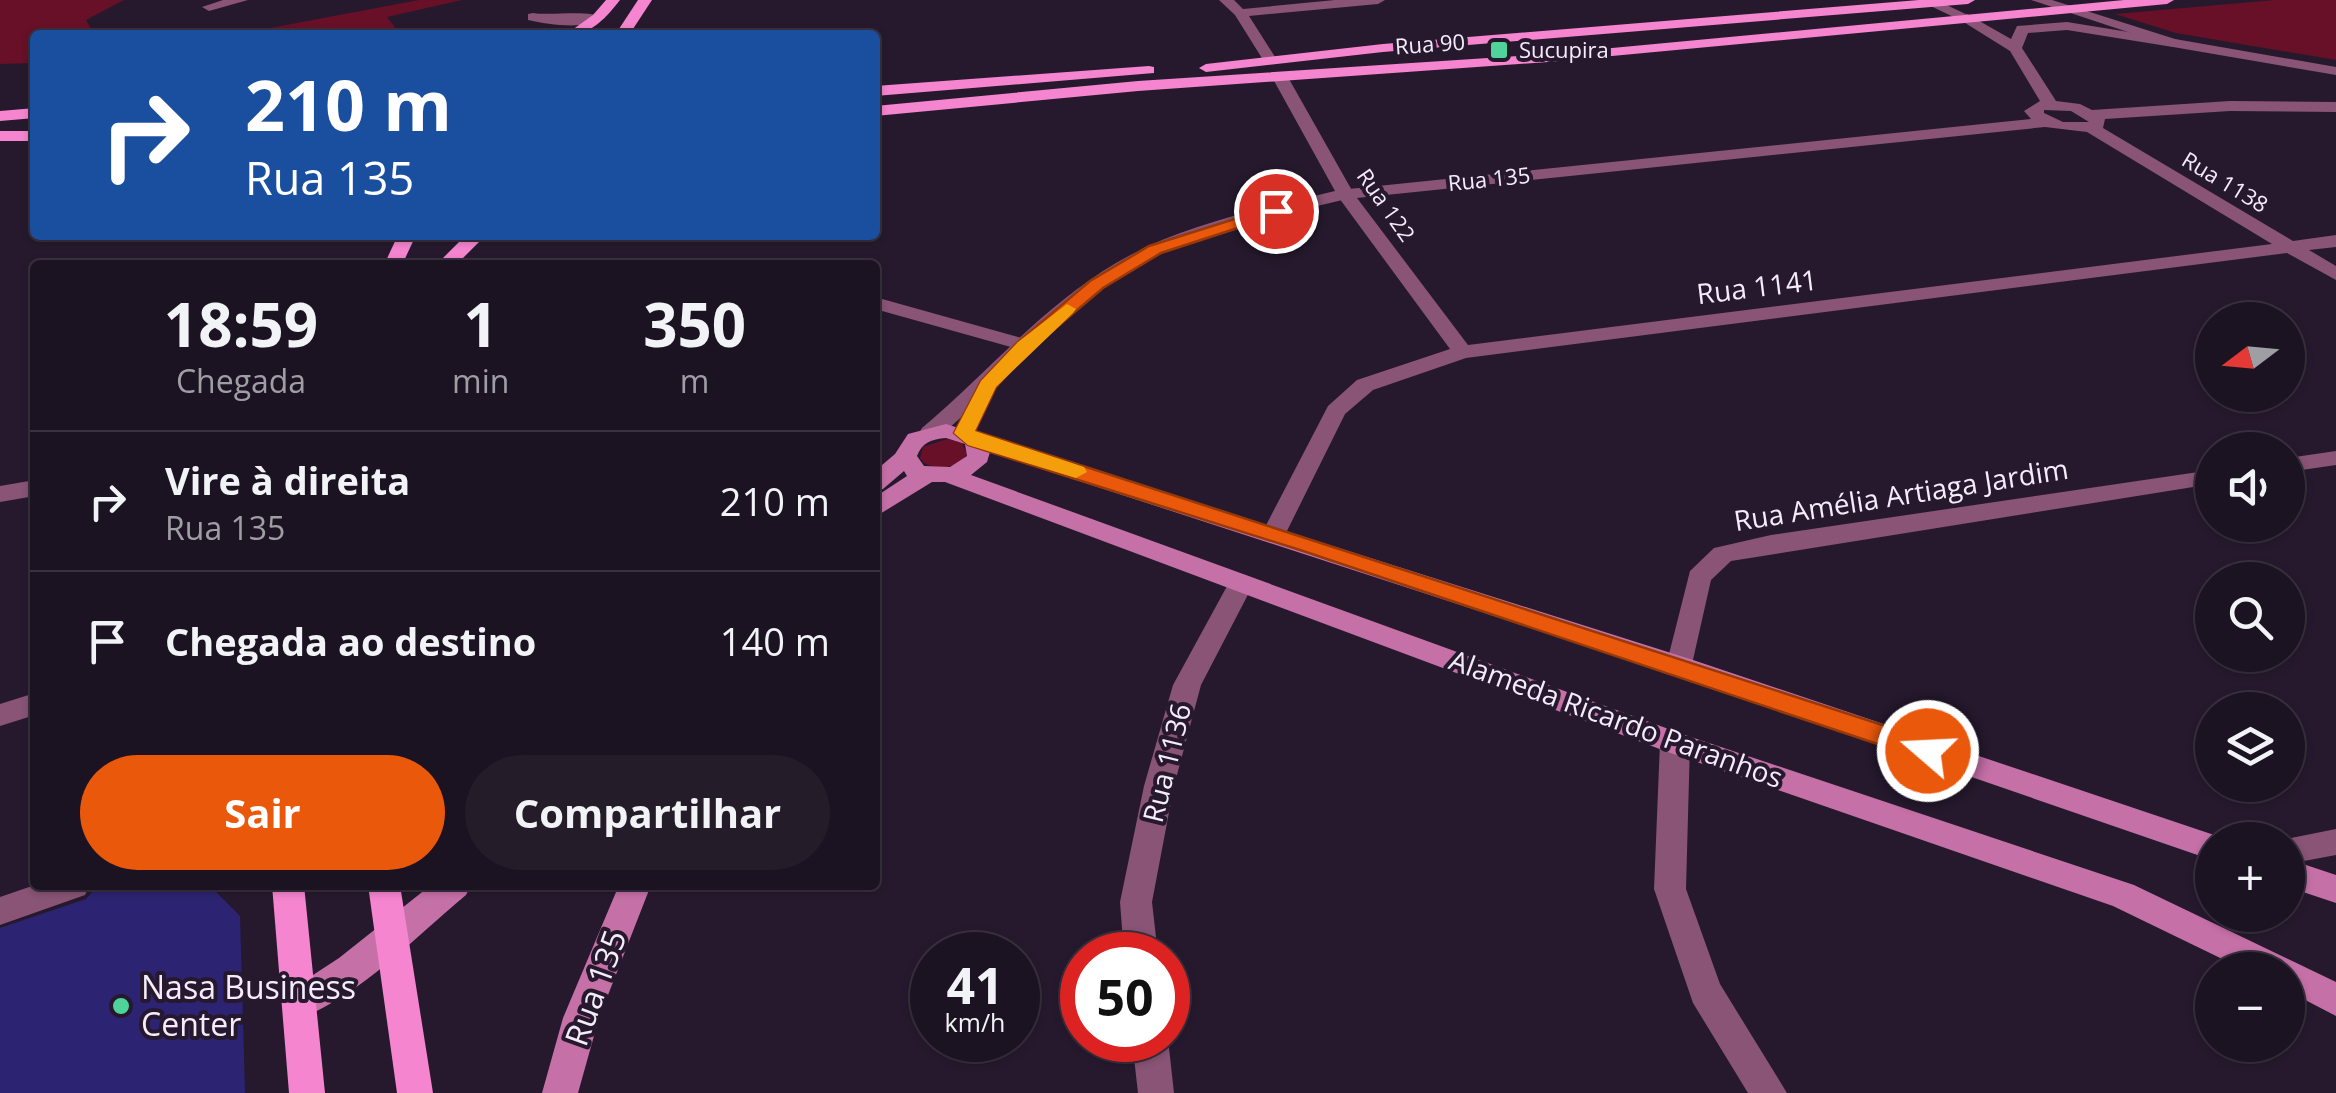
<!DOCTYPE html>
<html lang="pt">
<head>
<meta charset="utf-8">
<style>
	:root { --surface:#1c1322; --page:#251c2a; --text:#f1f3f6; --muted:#a09ea5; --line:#3a3240; --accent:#ea580c }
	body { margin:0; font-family:"Open Sans",sans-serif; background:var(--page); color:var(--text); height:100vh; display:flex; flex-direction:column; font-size:38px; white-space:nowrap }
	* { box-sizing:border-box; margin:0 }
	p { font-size:32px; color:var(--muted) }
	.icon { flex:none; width:55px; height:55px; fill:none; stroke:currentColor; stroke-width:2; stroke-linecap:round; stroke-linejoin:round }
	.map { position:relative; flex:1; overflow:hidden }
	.side { position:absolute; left:30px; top:260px; width:850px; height:630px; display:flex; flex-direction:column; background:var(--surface); border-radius:10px; box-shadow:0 2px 8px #0004,0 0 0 2px var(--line) }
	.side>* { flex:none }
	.guide { position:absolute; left:30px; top:30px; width:850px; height:210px; border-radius:10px; box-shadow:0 2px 8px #0004,0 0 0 2px var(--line); background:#1a4fa0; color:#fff; overflow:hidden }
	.needle { width:65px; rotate:254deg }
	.buttons { position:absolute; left:2195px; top:302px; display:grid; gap:20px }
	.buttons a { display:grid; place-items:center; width:110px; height:110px; border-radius:50%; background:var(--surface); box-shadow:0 2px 8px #0004,0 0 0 2px var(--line); font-size:50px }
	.speed { position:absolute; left:910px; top:932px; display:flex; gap:20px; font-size:50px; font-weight:700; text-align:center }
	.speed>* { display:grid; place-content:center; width:130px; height:130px; border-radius:50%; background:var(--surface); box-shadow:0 2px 8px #0004,0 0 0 2px var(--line); line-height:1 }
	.speed small { font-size:25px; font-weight:400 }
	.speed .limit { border:15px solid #d22; background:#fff; color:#111 }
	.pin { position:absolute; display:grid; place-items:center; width:85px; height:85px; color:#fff; margin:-42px; border:5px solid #fff; border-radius:50%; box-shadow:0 2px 10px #0007 }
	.me { position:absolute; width:110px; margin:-55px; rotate:289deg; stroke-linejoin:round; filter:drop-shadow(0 0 8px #0008) }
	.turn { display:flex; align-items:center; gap:35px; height:210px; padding:0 50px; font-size:45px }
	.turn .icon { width:130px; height:130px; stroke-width:2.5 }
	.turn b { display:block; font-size:70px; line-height:85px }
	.eta { display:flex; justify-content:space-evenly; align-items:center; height:170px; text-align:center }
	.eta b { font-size:60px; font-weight:700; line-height:70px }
	.button { display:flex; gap:20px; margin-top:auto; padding:20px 50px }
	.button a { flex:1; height:115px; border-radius:60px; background:var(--accent); color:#fff; font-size:40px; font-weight:700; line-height:115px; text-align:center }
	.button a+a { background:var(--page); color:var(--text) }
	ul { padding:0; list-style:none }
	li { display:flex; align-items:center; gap:30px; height:140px; padding:0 50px; border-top:2px solid var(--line) }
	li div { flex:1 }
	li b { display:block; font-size:38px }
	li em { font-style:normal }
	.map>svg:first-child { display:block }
</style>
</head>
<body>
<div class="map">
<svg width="2336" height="1093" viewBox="0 0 2336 1093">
	<rect width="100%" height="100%" fill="#26192e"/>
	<g fill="#671027">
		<polygon points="0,0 124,0 86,20 94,34 109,35 35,35 35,63 0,64"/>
		<polygon points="419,0 462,0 387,17 401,35 233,35"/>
		<polygon points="2275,0 2336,0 2336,60 2176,33 2115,14"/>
		<path d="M947 439 962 443 967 454C958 468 939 471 924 463L920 458 923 447Z"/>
	</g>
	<polygon fill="#2c2472" points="98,885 209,885 240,916 245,1093 0,1093 0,928 86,899"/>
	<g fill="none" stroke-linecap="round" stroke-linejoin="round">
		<g fill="#895476" fill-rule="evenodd">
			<polygon points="223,0 248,0 209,11 202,7"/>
			<polygon points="1219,0 1234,0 1243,9 1335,0 1385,0 1378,4 1249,16 1277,60 1270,64 1265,63 1235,15"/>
			<path d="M533 13C554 16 588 9 605 18 585 30 551 25 528 20V14Z"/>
			<path d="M1967 14 2011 39 2017 26 2067 22 2178 40 2180 43 2173 47 2067 30 2028 33 2022 48 2056 101 2080 104 2092 110 2230 101 2336 102V112L2230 111 2105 119 2103 128 2293 241 2336 235V247L2309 250 2336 266V280L2287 253 1466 358 1373 390 1345 414 1283 539H1265L1262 533 1328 406 1357 380 1450 349 1339 198V190L2031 119 2024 111 2040 101 2010 51 1962 21V15ZM2044 110 2071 111 2089 122H2063L2044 113ZM2045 127 2087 132 2272 244 1468 345 1357 198Z"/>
			<polygon points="875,297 1032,341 1035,345 1025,351 875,309"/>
			<polygon points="2336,451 2336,465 2288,472 2288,458"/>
			<polygon points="2212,470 2212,484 1731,561 1711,580 1690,673 1670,673 1666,666 1690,571 1714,548 1771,535"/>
			<polygon points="35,480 35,496 0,502 0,486"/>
			<polygon points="1241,574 1250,577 1254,583 1201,685 1174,786 1152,902 1158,955 1124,955 1120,902 1144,786 1173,685 1232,577"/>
			<polygon points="35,693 35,715 0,726 0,704"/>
			<polygon points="1675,732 1685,735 1690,743 1686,889 1720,984 1787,1093 1748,1093 1693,1003 1654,889 1660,743 1665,735"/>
			<polygon points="2336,829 2336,855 2288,864 2288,840 2281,840"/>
			<polygon points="35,885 90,885 85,895 0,925 0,897"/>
			<polygon points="1132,1040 1168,1039 1174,1093 1138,1093"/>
		</g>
		<g fill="#895476" fill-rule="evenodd">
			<polygon points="1918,0 1936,0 1974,18 1962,21"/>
			<polygon points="2031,0 2052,0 2175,39 2336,67 2336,75 2173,47"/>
			<path d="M1281 74 1289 79 1354 194 1351 198C1276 216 1195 231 1127 272 1056 316 1001 383 938 438H922L919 433 922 428C986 374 1043 306 1116 263 1182 224 1261 209 1335 191L1273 79Z"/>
		</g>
		<g fill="#c670a8" fill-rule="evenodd">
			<path d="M946 424 1690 659 2223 838 2212 840V860L1670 673 990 452 987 462 971 475 1685 735 2134 885 2336 982V1016L2288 991V970H2245L2113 906 1665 751 945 482H932L875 517V497L907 476 904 471 883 489 875 491V471L895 454 908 434ZM946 438 965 444 967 456 950 467 924 466 917 456C922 443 931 439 946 438Z"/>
			<polygon points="2288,859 2336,875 2336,903 2288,887"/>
			<path d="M431 885H471L466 895C415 937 361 995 299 1019L287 1014 282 1003 287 992 339 958Z"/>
			<polygon points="619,885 651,885 599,1018 578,1093 542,1093 563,1018"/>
		</g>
		<g fill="#f585cf" fill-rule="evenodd">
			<path d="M606 0H620C604 20 591 35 565 35L593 15Z"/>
			<polygon points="638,0 652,0 629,35 615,35"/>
			<polygon points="1919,0 1975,0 1968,4 1383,52 1206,72 1199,68 1206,64 1383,44"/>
			<polygon points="2124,0 2174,0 2167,4 1548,62 1138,91 875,116 875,106 1138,81 1548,54"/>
			<polygon points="1149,66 1154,67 1154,73 875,96 875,86"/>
			<polygon points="35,108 35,118 0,121 0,111"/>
			<rect x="0" y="131" width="35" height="10"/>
			<polygon points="398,235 416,235 402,265 384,265"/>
			<polygon points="466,235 486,235 456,265 436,265"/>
			<polygon points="272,885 304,885 325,1093 289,1093"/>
			<polygon points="368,885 400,885 433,1093 397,1093"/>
		</g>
	</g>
	<polygon fill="#ea580c" stroke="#983908" stroke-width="2.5" points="1276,206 1281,208 1281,214 1161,253 1103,288 1031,349 996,387 975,431 1938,743 1942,751 1938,758 1928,761 1919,758 1303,551 968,445 954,433 981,381 1018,342 1090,281 1149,246"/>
	<polygon fill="#f59e0b" points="1067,304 1076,309 1073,313 996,387 975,431 1084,467 1087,472 1076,478 968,445 954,433 981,381 1018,342"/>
	<g fill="#4ed39a" stroke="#26192e" stroke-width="4">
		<rect x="1489" y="40" width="20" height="20" rx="5"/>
		<circle cx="121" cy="1006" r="10"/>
	</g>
	<g text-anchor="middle" stroke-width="8" stroke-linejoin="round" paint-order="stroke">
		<g font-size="22" fill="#f4ecfa" stroke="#26192e">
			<text transform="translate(1430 44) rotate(-4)" y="8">Rua 90</text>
			<text transform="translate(1489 179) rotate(-6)" y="8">Rua 135</text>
			<text transform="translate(2225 182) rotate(31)" y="8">Rua 1138</text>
			<text transform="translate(1386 205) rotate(55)" y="8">Rua 122</text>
		</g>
		<g font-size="22" fill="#f4ecfa" stroke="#26192e" text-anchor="start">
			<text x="1519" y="58">Sucupira</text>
		</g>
		<g font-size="28" fill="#f4ecfa" stroke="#26192e">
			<text transform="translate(1757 287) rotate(-7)" y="10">Rua 1141</text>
			<text transform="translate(1901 495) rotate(-9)" y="10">Rua Amélia Artiaga Jardim</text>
			<text transform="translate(1616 719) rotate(20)" y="10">Alameda Ricardo Paranhos</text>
			<text transform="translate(1167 763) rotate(-76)" y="10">Rua 1136</text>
		</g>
		<g font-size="32" fill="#f4ecfa" stroke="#26192e" text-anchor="start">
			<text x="141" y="999">Nasa Business<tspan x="141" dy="37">Center</tspan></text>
		</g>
		<g font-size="32" fill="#f4ecfa" stroke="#26192e">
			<text transform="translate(596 988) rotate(-70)" y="11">Rua 135</text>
		</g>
	</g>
</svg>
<div class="buttons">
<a><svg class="needle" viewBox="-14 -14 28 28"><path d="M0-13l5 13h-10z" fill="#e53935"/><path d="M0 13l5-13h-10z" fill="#a09ea5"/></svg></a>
<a><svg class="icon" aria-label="sound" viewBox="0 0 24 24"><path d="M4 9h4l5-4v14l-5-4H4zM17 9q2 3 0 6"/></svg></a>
<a><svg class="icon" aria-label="search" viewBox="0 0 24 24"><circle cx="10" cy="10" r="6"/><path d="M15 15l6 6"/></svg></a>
<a><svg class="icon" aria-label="layers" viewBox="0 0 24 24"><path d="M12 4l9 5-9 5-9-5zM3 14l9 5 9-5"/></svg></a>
<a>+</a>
<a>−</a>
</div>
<div class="speed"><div>41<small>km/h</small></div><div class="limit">50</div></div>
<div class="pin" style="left:1276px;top:211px;background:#d93025"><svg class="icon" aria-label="arrive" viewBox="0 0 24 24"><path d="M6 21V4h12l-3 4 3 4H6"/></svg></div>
<svg class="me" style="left:1928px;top:751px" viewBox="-20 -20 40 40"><circle r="17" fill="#ea580c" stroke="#fff" stroke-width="3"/><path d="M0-11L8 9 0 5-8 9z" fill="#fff"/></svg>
<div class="guide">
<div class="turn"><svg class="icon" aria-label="right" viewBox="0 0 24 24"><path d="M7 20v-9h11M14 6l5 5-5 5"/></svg><div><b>210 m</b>Rua 135</div></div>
</div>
<section class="side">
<div class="eta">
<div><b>18:59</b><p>Chegada</p></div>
<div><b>1</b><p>min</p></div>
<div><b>350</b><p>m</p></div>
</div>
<ul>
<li><svg class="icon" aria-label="right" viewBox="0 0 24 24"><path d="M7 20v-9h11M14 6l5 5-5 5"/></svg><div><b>Vire à direita</b><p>Rua 135</p></div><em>210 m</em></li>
<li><svg class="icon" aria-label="arrive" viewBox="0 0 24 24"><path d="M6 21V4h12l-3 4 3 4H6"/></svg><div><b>Chegada ao destino</b></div><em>140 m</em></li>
</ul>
<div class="button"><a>Sair</a><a>Compartilhar</a></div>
</section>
</div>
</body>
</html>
